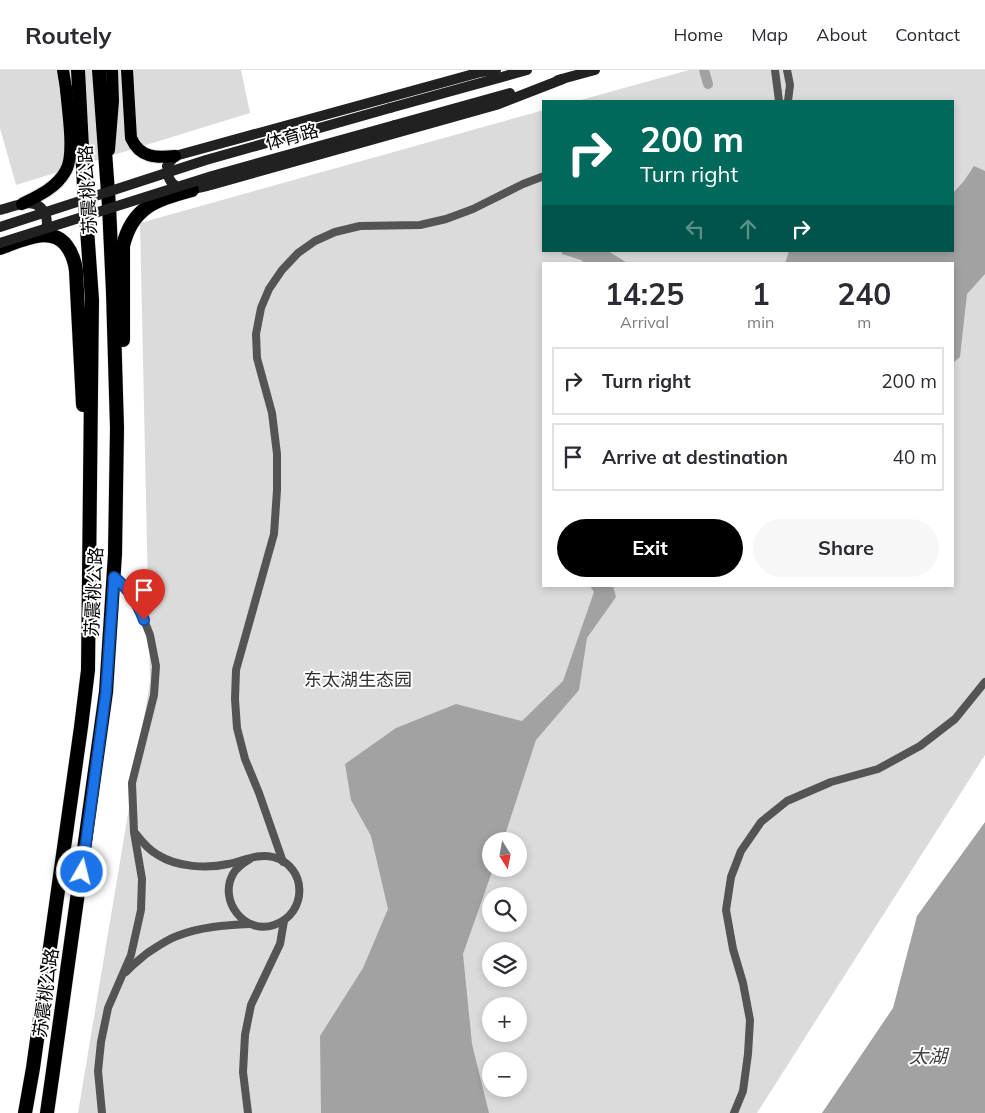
<!DOCTYPE html>
<html lang="en">
<head>
<meta charset="utf-8">
<style>
	:root { --surface:#fff; --page:#f7f7f7; --text:#2b2b33; --muted:#7c7c81; --line:#e1e1e2; --accent:#000 }
	body { margin:0; font-family:Mulish,"Noto Sans SC",sans-serif; background:var(--page); color:var(--text); height:100vh; display:flex; flex-direction:column; font-size:19px; white-space:nowrap }
	* { box-sizing:border-box; margin:0 }
	p { font-size:16px; color:var(--muted) }
	.icon { flex:none; width:28px; height:28px; fill:none; stroke:currentColor; stroke-width:2; stroke-linecap:round; stroke-linejoin:round }
	.map { position:relative; flex:1; overflow:hidden }
	.details { position:absolute; left:542px; top:192px; width:412px; height:325px; display:flex; flex-direction:column; background:var(--surface); border-radius:0px; box-shadow:0 2px 8px #0003 }
	.details>* { flex:none }
	.guide { position:absolute; left:542px; top:30px; width:412px; height:152px; border-radius:0px; box-shadow:0 2px 8px #0003; background:#00695c; color:#fff; overflow:hidden }
	.needle { width:32px; rotate:169deg }
	.buttons { position:absolute; left:482px; top:762px; display:grid; gap:10px }
	.buttons a { display:grid; place-items:center; width:45px; height:45px; border-radius:50%; background:var(--surface); box-shadow:0 2px 8px #0003; font-size:25px }
	.pin { position:absolute; display:grid; place-items:center; width:42px; height:42px; color:#fff; margin:-51px -21px; border-radius:50% 50% 50% 0; rotate:-45deg; box-shadow:0 0 5px #0007 }
	.pin .icon { rotate:45deg }
	.me { position:absolute; width:55px; margin:-28px; rotate:8deg; stroke-linejoin:round; filter:drop-shadow(0 0 4px #0008) }
	.turn { display:flex; align-items:center; gap:18px; height:105px; padding:0 15px; font-size:22px }
	.turn .icon { width:65px; height:65px; stroke-width:2.5 }
	.turn b { display:block; font-size:35px; line-height:42px }
	.lanes { display:flex; align-items:center; height:48px; padding:0 15px; background:#0003; justify-content:center; gap:25px; direction:ltr }
	.lanes .off { opacity:.35 }
	.eta { display:flex; justify-content:space-evenly; align-items:center; height:85px; text-align:center }
	.eta b { font-size:30px; font-weight:700; line-height:35px }
	.primary-button { display:flex; gap:10px; margin-top:auto; padding:10px 15px }
	.primary-button a { flex:1; height:58px; border-radius:30px; background:var(--accent); color:#fff; font-size:20px; font-weight:700; line-height:58px; text-align:center }
	.primary-button a+a { background:var(--page); color:var(--text) }
	ul { padding:0; list-style:none }
	li { display:flex; align-items:center; gap:15px; height:68px; margin:0 10px 8px; padding:0 5px; border:2px solid var(--line); border-radius:0px }
	li div { flex:1 }
	li b { display:block; font-size:19px }
	li em { font-style:normal }
	header { display:flex; align-items:center; gap:30px; box-sizing:border-box; height:70px; padding:0 25px; background:var(--surface); border-bottom:1px solid var(--line) }
	header strong { font-size:24px }
	nav { display:flex; gap:28px; margin-inline-start:auto; font-size:18px }
	.map>svg:first-child { display:block }
</style>
</head>
<body>
<header>
<strong>Routely</strong>
<nav><a>Home</a><a>Map</a><a>About</a><a>Contact</a></nav>
</header>
<div class="map">
<svg width="985" height="1043" viewBox="0 0 985 1043">
	<rect width="100%" height="100%" fill="#fff"/>
	<g fill="#dbdbdb" fill-rule="evenodd">
		<polygon points="0,0 241,0 250,43 16,115 0,58"/>
		<path d="M689 0H985V685L757 1043H78L150 612 140 153 544 40V181H954V31H577ZM544 194H954V516H544ZM491 771H519V799H491ZM491 826H519V854H491ZM491 881H519V909H491ZM491 936H519V964H491ZM491 991H519V1019H491Z"/>
	</g>
	<g fill="#a2a2a2">
		<polygon points="974,96 985,101 985,204 967,224 960,287 954,292 954,194 785,194 789,181 954,181 954,122 964,111"/>
		<polygon points="562,181 608,181 629,194 586,194 581,190 562,184"/>
		<polygon points="590,516 613,516 616,527 587,568 579,620 536,670 503,771 491,771 491,799 493,799 463,884 472,974 489,1043 321,1043 320,966 363,898 388,839 371,766 351,730 345,694 396,658 456,634 522,651 563,611 594,522"/>
		<polygon points="985,752 985,1043 822,1043 893,938 917,846"/>
	</g>
	<g fill="none" stroke-linecap="round" stroke-linejoin="round">
		<polyline stroke="#a2a2a2" stroke-width="10" points="704,0 708,14"/>
		<g stroke="#dbdbdb" stroke-width="14">
			<g id="primary">
				<polyline points="63,0 67,25"/>
				<path d="M127 0 131 68C140 88 156 88 175 86"/>
				<polyline points="109,80 113,31 112,0"/>
				<path d="M22 134C38 126 56 118 65 102 76 86 67 38 66 18"/>
			</g>
		</g>
		<g stroke="#dbdbdb" stroke-width="15">
			<g id="highway">
				<path d="M0 178C20 171 50 155 66 175 72 183 75 191 76 201L83 335"/>
				<path d="M123 270V176C132 137 157 129 192 120"/>
				<polyline points="25,1043 33,998 81,657 88,600 92,230 84,116 78,0"/>
				<polyline points="47,1043 53,1001 106,622 115,484 117,358 113,222 109,136 99,0"/>
			</g>
		</g>
		<g stroke="#545454" stroke-width="8">
			<polyline points="775,0 779,31"/>
			<polyline points="787,0 790,15 788,31"/>
			<path d="M136 764C142 772 149 780 158 785 177 797 207 799 228 794 243 791 258 783 273 787 308 796 308 844 274 855 245 865 218 831 233 804 237 797 243 793 250 789"/>
			<polyline points="283,792 259,723 245,689 237,658 235,629 236,600 274,464 277,420 277,384 272,343 257,288 256,264 261,238 269,219 282,200 298,183 315,171 335,162 360,156 420,155 446,149 473,139 523,114 544,106"/>
			<path d="M126 902C132 895 139 890 146 884 155 878 166 870 177 866 200 857 225 855 250 854"/>
			<polyline points="102,1043 98,1001 101,972 108,938 131,885 141,840 142,809 134,762 132,713 154,625 156,596 150,565 138,535 123,514 114,507"/>
			<polyline points="248,1043 243,1002 245,965 251,935 280,874 284,851"/>
			<polyline points="734,1043 743,1021 748,984 750,950 743,913 733,879 726,840 731,807 741,781 761,752 787,731 831,712 878,699 920,676 955,649 985,612"/>
		</g>
		<g stroke="#212121" stroke-width="10">
			<path d="M496 0 481 2 175 86 167 96C168 99 167 105 169 108 176 125 198 118 211 115L496 35 563 9"/>
			<polyline points="558,10 595,0"/>
			<polyline points="390,38 527,0"/>
			<polyline points="395,55 510,23"/>
			<path d="M0 140C16 136 38 124 46 146 48 154 47 159 42 165"/>
		</g>
		<use href="#primary" stroke="#000" stroke-width="12"/>
		<use href="#highway" stroke="#000" stroke-width="14"/>
		<g stroke="#212121" stroke-width="10">
			<polyline points="0,157 206,90 390,38"/>
			<polyline points="0,173 212,106 395,55"/>
		</g>
	</g>
	<g fill="none" stroke-linecap="round" stroke-linejoin="round">
		<g stroke="#114b97" stroke-width="12">
			<path id="route" d="M82 802 106 622 114 507C129 519 137 532 144 550"/>
		</g>
		<use href="#route" stroke="#1a73e8" stroke-width="9"/>
	</g>
	<g text-anchor="middle" stroke-width="4" stroke-linejoin="round" paint-order="stroke">
		<g font-size="18" fill="#000" stroke="#fff">
			<text transform="translate(292 67) rotate(-15)" y="6">体育路</text>
			<text transform="translate(88 120) rotate(-93)" y="6">苏震桃公路</text>
			<text transform="translate(94 522) rotate(-87)" y="6">苏震桃公路</text>
			<text transform="translate(46 923) rotate(-82)" y="6">苏震桃公路</text>
		</g>
		<g font-size="18" fill="#323232" stroke="#fff">
			<text x="358" y="616">东太湖生态园</text>
		</g>
		<g font-size="19" font-style="italic" fill="#434343" stroke="#fff">
			<text x="928" y="993">太湖</text>
		</g>
	</g>
</svg>
<div class="buttons">
<a><svg class="needle" viewBox="-14 -14 28 28"><path d="M0-13l5 13h-10z" fill="#e53935"/><path d="M0 13l5-13h-10z" fill="#7c7c81"/></svg></a>
<a><svg class="icon" aria-label="search" viewBox="0 0 24 24"><circle cx="10" cy="10" r="6"/><path d="M15 15l6 6"/></svg></a>
<a><svg class="icon" aria-label="layers" viewBox="0 0 24 24"><path d="M12 4l9 5-9 5-9-5zM3 14l9 5 9-5"/></svg></a>
<a>+</a>
<a>−</a>
</div>
<div class="pin" style="left:144px;top:550px;background:#d93025"><svg class="icon" aria-label="arrive" viewBox="0 0 24 24"><path d="M6 21V4h12l-3 4 3 4H6"/></svg></div>
<svg class="me" style="left:82px;top:802px" viewBox="-20 -20 40 40"><circle r="17" fill="#1a73e8" stroke="#fff" stroke-width="3"/><path d="M0-11L8 9 0 5-8 9z" fill="#fff"/></svg>
<div class="guide">
<div class="turn"><svg class="icon" aria-label="right" viewBox="0 0 24 24"><path d="M7 20v-9h11M14 6l5 5-5 5"/></svg><div><b>200 m</b>Turn right</div></div>
<div class="lanes"><svg class="icon off" aria-label="left" viewBox="0 0 24 24"><path d="M17 20v-9H6M10 6l-5 5 5 5"/></svg><svg class="icon off" aria-label="ahead" viewBox="0 0 24 24"><path d="M12 20V5M6 11l6-6 6 6"/></svg><svg class="icon" aria-label="right" viewBox="0 0 24 24"><path d="M7 20v-9h11M14 6l5 5-5 5"/></svg></div>
</div>
<section class="details">
<div class="eta">
<div><b>14:25</b><p>Arrival</p></div>
<div><b>1</b><p>min</p></div>
<div><b>240</b><p>m</p></div>
</div>
<ul>
<li><svg class="icon" aria-label="right" viewBox="0 0 24 24"><path d="M7 20v-9h11M14 6l5 5-5 5"/></svg><div><b>Turn right</b></div><em>200 m</em></li>
<li><svg class="icon" aria-label="arrive" viewBox="0 0 24 24"><path d="M6 21V4h12l-3 4 3 4H6"/></svg><div><b>Arrive at destination</b></div><em>40 m</em></li>
</ul>
<div class="primary-button"><a>Exit</a><a>Share</a></div>
</section>
</div>
</body>
</html>
